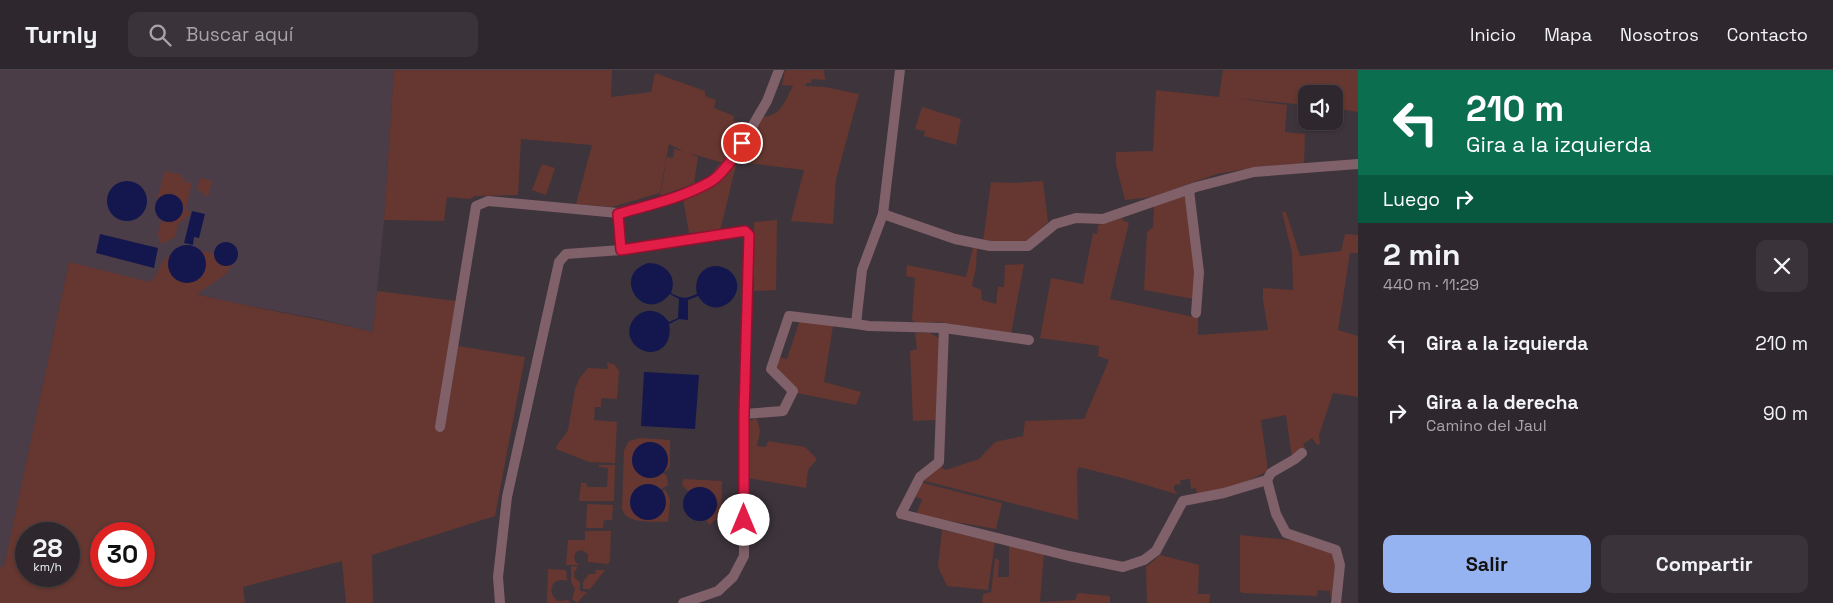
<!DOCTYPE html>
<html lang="es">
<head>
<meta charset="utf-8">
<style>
	:root { --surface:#2e272d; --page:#3a3339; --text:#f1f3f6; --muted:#a7a5aa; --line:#494449; --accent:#95b2f1 }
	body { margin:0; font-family:"Space Grotesk",sans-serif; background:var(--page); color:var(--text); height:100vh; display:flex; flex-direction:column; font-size:19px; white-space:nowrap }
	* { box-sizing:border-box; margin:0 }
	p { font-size:16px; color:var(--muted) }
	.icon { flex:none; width:28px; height:28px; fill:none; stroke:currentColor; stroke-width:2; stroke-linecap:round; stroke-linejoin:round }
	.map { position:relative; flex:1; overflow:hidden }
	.sheet { display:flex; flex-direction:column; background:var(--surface); width:475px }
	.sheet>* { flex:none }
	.top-card { background:#0b6e4f; color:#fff; overflow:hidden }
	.fabs { position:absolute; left:1298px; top:15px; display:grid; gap:10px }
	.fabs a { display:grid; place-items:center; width:45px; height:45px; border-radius:10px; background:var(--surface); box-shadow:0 1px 4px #0004,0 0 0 1px var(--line); font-size:25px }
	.speed { position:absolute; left:15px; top:452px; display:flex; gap:10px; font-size:25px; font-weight:700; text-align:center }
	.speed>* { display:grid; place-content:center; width:65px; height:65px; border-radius:50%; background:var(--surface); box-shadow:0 1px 4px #0004,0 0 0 1px var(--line); line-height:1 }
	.speed small { font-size:12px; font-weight:400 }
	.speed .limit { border:8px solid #d22; background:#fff; color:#111 }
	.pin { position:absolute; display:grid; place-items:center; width:42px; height:42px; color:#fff; margin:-21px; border:2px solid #fff; border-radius:50%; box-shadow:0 1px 5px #0007 }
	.me { position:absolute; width:55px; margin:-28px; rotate:0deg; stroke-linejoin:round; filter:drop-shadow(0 0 4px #0008) }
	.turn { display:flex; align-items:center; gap:18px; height:105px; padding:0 25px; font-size:22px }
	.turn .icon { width:65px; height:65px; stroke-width:2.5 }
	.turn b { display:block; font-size:35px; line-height:42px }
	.then { display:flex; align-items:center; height:48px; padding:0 25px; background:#0003; gap:10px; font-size:19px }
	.round { display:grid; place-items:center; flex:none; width:52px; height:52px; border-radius:10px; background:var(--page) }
	.head { display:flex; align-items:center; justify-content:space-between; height:85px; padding:0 25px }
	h1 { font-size:30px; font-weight:800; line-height:38px }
	.action { display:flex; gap:10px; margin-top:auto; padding:10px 25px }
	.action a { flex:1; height:58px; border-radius:10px; background:var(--accent); color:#111; font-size:20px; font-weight:800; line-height:58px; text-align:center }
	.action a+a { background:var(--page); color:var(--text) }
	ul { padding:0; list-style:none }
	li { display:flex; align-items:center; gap:15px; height:70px; padding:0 25px }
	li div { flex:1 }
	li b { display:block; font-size:19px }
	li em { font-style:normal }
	header { display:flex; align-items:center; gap:30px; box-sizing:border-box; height:70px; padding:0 25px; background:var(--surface); border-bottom:1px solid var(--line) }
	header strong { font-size:24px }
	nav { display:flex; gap:28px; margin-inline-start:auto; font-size:18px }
	.search { width:350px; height:45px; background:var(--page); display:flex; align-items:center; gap:12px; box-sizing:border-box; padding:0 18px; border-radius:10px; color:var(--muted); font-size:19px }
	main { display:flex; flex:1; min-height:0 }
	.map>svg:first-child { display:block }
</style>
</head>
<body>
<header>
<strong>Turnly</strong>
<div class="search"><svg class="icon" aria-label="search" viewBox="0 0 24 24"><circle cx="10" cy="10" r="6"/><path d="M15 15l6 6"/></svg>Buscar aquí</div>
<nav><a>Inicio</a><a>Mapa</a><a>Nosotros</a><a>Contacto</a></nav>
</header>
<main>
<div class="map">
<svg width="1358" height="533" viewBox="0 0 1358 533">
	<rect width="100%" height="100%" fill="#3e343c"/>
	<polygon fill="#4b3d48" points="0,0 394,0 384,150 373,262 320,249 233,233 69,192 4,498 0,497"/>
	<g fill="#653730" fill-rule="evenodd">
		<polygon points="394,0 612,0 611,27 651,22 655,3 705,21 705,26 716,30 714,38 734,46 733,51 747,54 735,77 723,93 689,83 698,87 694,113 660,126 667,87 673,88 674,79 683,81 669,74 660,123 612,137 576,134 592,75 521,69 518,125 475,126 470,129 447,127 444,151 384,150"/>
		<path d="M785 0H824L825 10 812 9 811 13H806V16L825 17 859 24 836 109 833 154 791 151 804 100 740 92 738 89 746 76 752 75 756 68 755 61 763 47C782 45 784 32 793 16L782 15Z"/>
		<polygon points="1223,0 1358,0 1358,42 1334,38 1334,24 1306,24 1306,35 1235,28 1287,35 1285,62 1305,64 1304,94 1246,99 1217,104 1152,127 1125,130 1116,95 1116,82 1153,81 1156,20 1219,27"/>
		<polygon points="922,37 961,49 956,75 924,66 925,61 915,59"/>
		<polygon points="737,91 720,161 689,163 683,128"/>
		<polygon points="542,94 555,98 546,125 532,120"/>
		<path d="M165 101 182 105V108L186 109 184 112 192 113 186 138 185 139 190 141 189 145 178 154 175 167 162 174C155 166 159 159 162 149L163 151 183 143V134L161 127 157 130Z"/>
		<polygon points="200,108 212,111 208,126 205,126 202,121 197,121"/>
		<polygon points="1043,111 1048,152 1030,169 1022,173 983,171 991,112 1014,113"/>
		<polygon points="1187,123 1196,200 1194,229 1144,220 1147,162 1153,157 1154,136"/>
		<path d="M1282 142H1286L1300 186 1341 181 1345 164 1358 165V183H1350L1338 260 1358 266V327L1333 323 1319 365 1320 374 1317 375 1312 368 1303 374 1305 378 1292 388 1286 345 1261 350 1267 393V401C1245 415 1221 419 1197 424L1196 418 1191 419 1190 409 1180 410 1181 414 1174 415V421L1177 422 1176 424 1126 409 1079 397 1077 402 1078 450 921 410 940 396 946 400 979 389 995 372 1023 366 1025 351 1084 349 1109 290 1098 286 1099 276 1040 268 1051 208 1083 214 1093 163 1097 164 1098 155 1122 148 1124 151 1129 153 1110 229 1198 248V265L1268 260 1263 230V218L1293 220 1292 183Z"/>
		<polygon points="777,150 776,220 754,221 754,152"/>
		<polygon points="973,178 977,178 976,198 972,216 981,220 982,230 996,234 998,217 1004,217 1005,195 1024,194 1011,264 940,252 917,253 912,250 915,208 906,206 907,195 966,207"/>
		<path d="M200 181 214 183V185L231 194 234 192 226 204 197 224C255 239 315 247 373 262L377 221 456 231 436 360 444 361 458 276 525 287 495 446 372 485 373 533H346L342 491 243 517 245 533H0V497H4L69 192 150 212C161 204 158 191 170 186 167 198 171 207 182 212L204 186ZM26 464H69V506H26ZM101 464H144V506H101Z"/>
		<polygon points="800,250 833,256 824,312 861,322 856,335 797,323 775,298 778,287 787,289"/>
		<polygon points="915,263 930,263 939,268 936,350 913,351 910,281 917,279"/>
		<path d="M607 293 614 294 619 301 617 329 601 328V337H595L594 350 617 352 615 393 589 392 556 379C558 371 564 368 568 360L575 319 579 309 588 298 608 299Z"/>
		<polygon points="754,349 757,349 760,361 757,376 766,377 768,371 805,377 817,389 808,400 806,418 748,408 748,359 750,351"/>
		<path d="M640 368 670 370V397L665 402 661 376 649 372 638 376 658 406 663 403 667 406 668 415 660 420 658 417 635 419 630 430 641 448 652 449 665 427 662 422 665 419 670 429 668 452C654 451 627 455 622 439L624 380 629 371Z"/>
		<polygon points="599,395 615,395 614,431 579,431 581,413 586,413 587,417 607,417 608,398 599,397"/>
		<path d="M683 409 722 411C721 428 725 445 709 455L707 450 709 449 718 435C716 419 702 413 688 421L682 415Z"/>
		<polygon points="919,412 1002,433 996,459 916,445 922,429 913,426"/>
		<polygon points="587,434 613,435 612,450 604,450 603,458 586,458"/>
		<polygon points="942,460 995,472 988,520 947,516 938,497"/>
		<path d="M585 461H611L610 490 608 494 588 492V484L581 480 576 482C573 487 574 492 580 495H566L568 470H585Z"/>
		<polygon points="1240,465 1291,470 1331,481 1336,489 1332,524 1330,527 1330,521 1318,520 1317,526 1242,523 1240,521"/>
		<polygon points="1009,475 1044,483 1040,532 1075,530 1078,523 1110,526 1110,533 982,533 983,524 991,522 995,488 999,490 998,507 1009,507"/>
		<polygon points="1160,485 1199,495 1198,524 1210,524 1209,533 1147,533 1146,497"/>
		<polygon points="571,496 578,497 574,503 575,508 580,512 580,521 587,522 577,533 572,529 575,519 571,512"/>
		<path d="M548 499 566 500 567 511C553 506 545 522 558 531L568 530 571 533H547Z"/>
		<polygon points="596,500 605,500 590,519 583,519 583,512 589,504 595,504"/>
	</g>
	<g fill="#14174d">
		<circle cx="127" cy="131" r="20"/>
		<circle cx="169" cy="138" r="14"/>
		<polygon points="192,141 205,144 199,168 194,167 193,175 184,173"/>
		<polygon points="100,164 158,178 154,198 96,183"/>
		<circle cx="226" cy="184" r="12"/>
		<circle cx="187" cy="194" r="19"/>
		<path d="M648 193C665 193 678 206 671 223 681 229 686 229 697 224 694 211 700 197 715 196 721 196 726 198 730 201 753 222 716 255 698 226L688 230V250L679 249 669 254C672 267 666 281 651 282 646 282 641 280 637 277 614 257 648 223 669 252L678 248 679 229 670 224C644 256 610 205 648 193Z"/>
		<polygon points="644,302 699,305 695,359 641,356"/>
		<circle cx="650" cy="390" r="18"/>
		<circle cx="648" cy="432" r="18"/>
		<circle cx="700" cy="434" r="17"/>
	</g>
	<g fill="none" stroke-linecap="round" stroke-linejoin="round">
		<g stroke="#806069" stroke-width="10">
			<polyline points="1189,120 1199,202 1196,243"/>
			<polyline points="883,144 955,169 990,176 1028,176 1055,154 1076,148 1103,149 1196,117 1254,102 1358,94"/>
			<polyline points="621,180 618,143 668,130 712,111 735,86 767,31 779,0"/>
			<polyline points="856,254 869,256 944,258 1029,270"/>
			<polyline points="944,258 939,392 920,407 901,444 1069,486 1123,497 1144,490 1156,481 1183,431 1224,423 1267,410 1276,444 1286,463 1336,480 1340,495 1336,533"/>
			<polyline points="744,344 783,341 793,321 771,299 789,246 856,254 862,200 883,144 900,0"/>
			<polyline points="440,357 476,136 488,131 618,143"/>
			<polyline points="1267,410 1271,403 1295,389 1302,383"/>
			<polyline points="500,533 498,507 507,427 559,192 566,184 621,180 745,161 749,165 744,344 744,486 733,507 718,521 683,533"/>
		</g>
	</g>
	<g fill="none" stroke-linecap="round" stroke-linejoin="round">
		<g stroke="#92132f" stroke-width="12">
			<path id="route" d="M742 73C736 85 722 105 710 112 682 128 649 135 618 144L621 180 745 161 749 165 744 344V450"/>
		</g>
		<use href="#route" stroke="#e11d48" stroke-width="9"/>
	</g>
</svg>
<div class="fabs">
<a><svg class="icon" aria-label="sound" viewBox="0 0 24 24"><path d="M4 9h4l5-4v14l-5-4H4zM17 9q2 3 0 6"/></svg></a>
</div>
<div class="speed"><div>28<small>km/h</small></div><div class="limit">30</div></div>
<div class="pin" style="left:742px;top:73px;background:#d93025"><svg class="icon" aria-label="arrive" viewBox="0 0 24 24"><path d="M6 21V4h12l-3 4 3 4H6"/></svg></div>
<svg class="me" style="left:744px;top:450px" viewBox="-20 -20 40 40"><circle r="19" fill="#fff"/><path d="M0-13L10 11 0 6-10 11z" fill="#e11d48"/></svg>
</div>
<section class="sheet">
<div class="top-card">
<div class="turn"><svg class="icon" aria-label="left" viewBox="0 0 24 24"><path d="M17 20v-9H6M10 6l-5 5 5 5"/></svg><div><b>210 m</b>Gira a la izquierda</div></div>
<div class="then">Luego<svg class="icon" aria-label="right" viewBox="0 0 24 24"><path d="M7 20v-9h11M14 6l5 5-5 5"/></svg></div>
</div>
<div class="head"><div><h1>2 min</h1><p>440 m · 11:29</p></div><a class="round"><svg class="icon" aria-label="close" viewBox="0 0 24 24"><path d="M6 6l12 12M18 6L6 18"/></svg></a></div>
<ul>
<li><svg class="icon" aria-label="left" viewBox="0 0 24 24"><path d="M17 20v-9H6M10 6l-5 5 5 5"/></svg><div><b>Gira a la izquierda</b></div><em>210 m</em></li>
<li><svg class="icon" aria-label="right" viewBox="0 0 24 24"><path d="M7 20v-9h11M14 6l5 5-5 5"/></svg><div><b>Gira a la derecha</b><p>Camino del Jaul</p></div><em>90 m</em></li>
</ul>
<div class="action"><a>Salir</a><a>Compartir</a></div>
</section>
</main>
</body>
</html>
